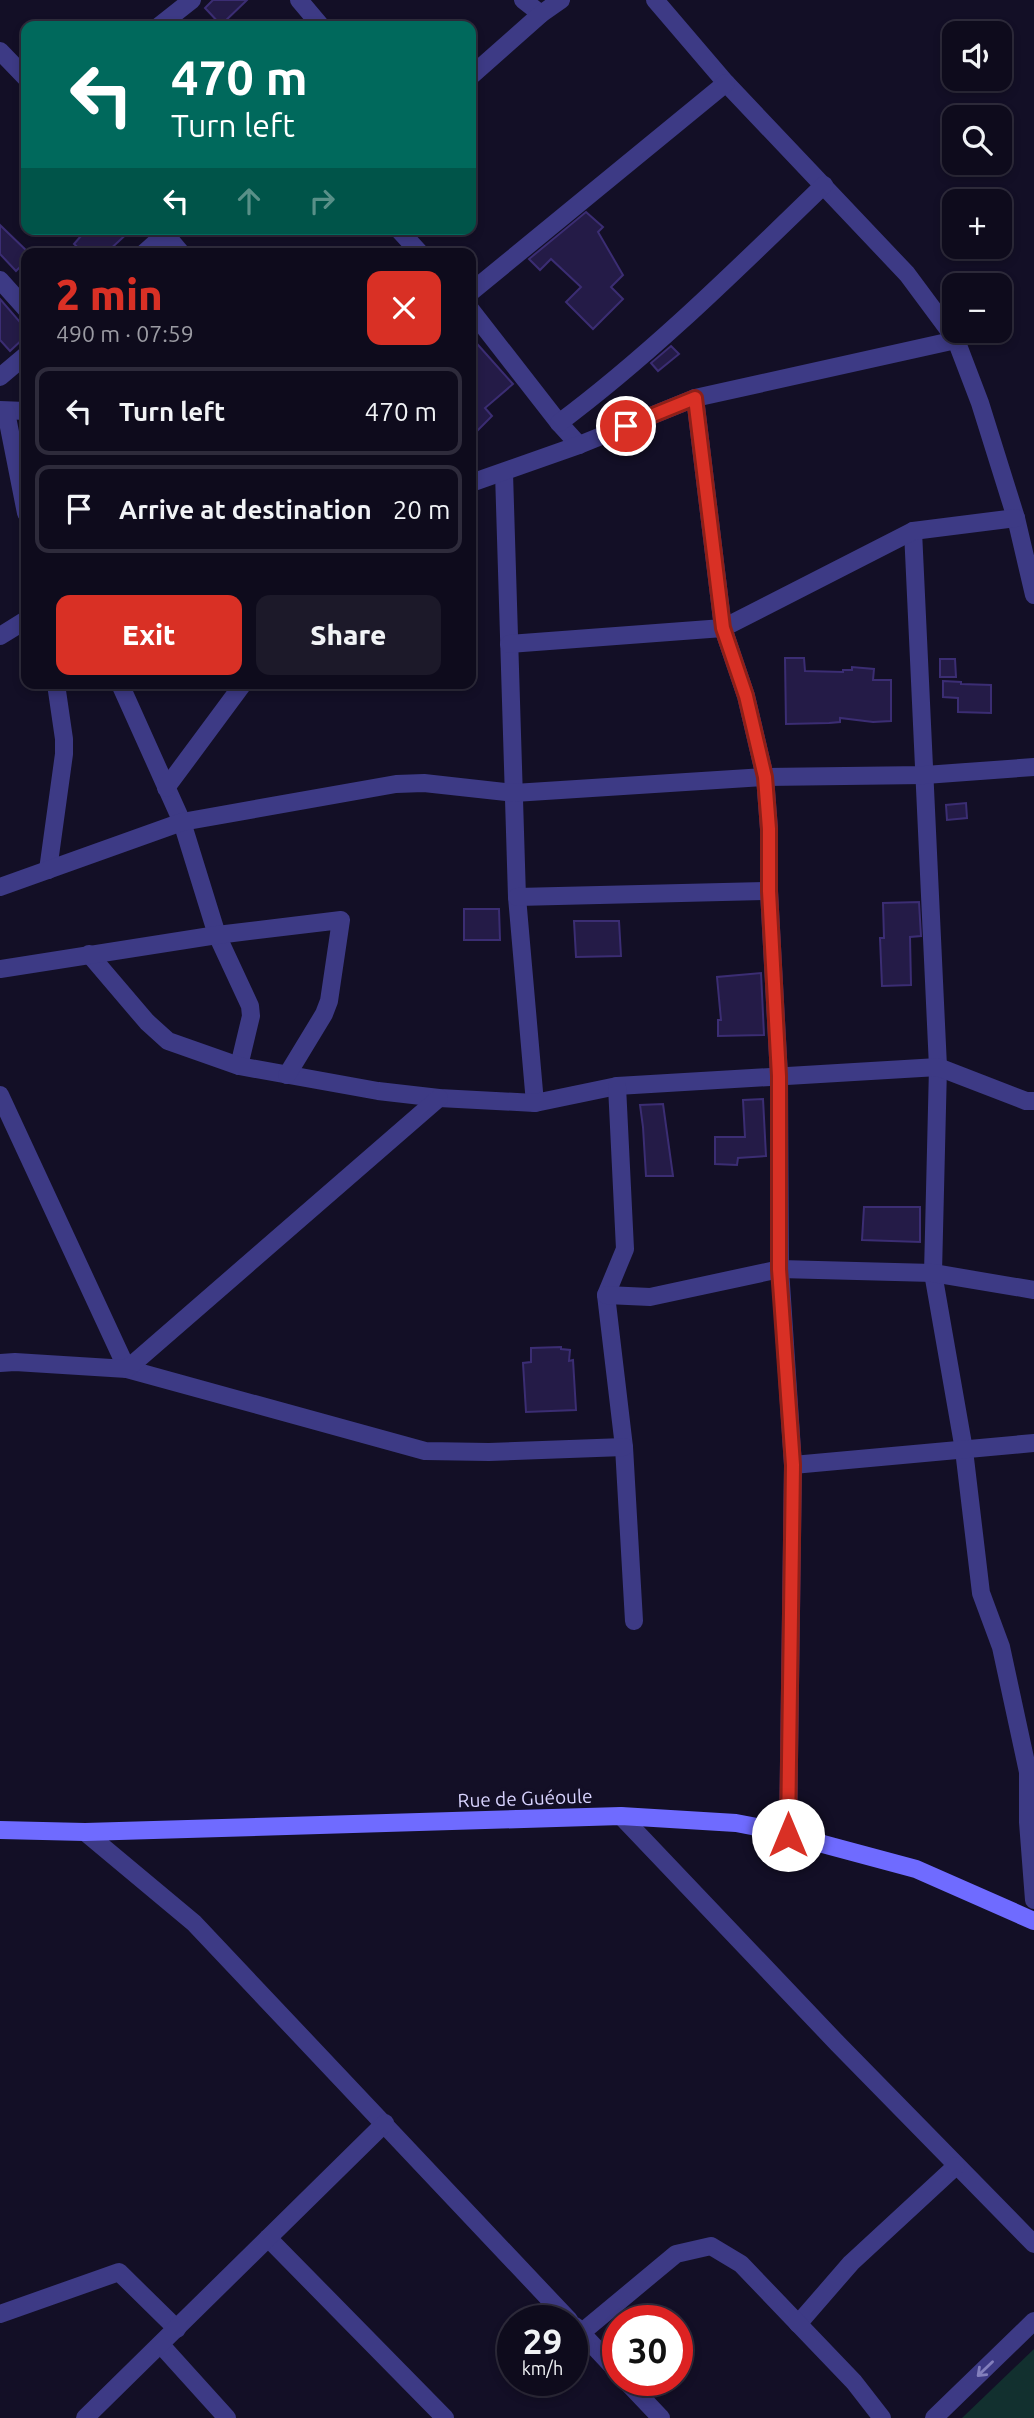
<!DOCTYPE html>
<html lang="en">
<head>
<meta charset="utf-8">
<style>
	:root { --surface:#0e0b1c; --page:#1c1929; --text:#f1f3f6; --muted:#9b9ba3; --line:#2e2b3b; --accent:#d93025 }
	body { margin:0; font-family:Ubuntu,sans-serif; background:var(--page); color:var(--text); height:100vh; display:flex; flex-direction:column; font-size:26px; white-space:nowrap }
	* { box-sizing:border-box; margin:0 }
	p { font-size:23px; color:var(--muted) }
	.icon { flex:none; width:38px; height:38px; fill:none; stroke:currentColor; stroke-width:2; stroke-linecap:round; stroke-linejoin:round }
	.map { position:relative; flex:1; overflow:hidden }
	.sheet { position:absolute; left:21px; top:248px; width:455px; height:441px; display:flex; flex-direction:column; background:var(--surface); border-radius:14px; box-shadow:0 4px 10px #0003,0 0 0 2px var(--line) }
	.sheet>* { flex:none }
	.guide { position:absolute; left:21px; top:21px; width:455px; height:214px; border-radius:14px; box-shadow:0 4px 10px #0003,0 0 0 2px var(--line); background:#00695c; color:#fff; overflow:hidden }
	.buttons { position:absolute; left:942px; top:21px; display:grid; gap:14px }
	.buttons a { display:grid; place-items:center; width:70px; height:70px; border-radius:14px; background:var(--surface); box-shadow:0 4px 10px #0003,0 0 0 2px var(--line); font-size:35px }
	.speed { position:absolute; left:497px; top:2305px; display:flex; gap:14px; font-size:35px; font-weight:700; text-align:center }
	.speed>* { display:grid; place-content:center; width:91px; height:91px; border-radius:50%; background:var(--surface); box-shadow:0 4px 10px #0003,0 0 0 2px var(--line); line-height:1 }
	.speed small { font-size:18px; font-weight:400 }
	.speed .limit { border:10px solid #d22; background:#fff; color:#111 }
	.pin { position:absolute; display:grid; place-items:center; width:60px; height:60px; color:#fff; margin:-30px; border:4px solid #fff; border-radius:50%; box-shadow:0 2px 7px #0007 }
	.me { position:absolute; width:77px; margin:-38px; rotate:0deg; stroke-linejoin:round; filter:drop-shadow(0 0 5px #0008) }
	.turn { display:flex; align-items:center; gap:24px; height:147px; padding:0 35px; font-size:32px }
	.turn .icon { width:91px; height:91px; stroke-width:2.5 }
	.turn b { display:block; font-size:49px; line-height:60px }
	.lanes { display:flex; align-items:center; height:66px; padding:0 35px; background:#0003; justify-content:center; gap:35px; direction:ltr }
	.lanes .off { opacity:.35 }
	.round { display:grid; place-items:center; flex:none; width:74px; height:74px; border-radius:14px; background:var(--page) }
	.summary { display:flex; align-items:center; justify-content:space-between; height:119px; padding:0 35px }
	h1 { font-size:42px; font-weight:800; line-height:52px; color:var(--accent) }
	.primary-button { display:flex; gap:14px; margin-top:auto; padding:14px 35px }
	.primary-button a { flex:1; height:80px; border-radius:14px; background:var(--accent); color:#fff; font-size:28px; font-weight:800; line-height:80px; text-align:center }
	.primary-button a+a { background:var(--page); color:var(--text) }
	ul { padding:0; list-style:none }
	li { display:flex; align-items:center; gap:21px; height:88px; margin:0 14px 10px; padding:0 21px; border:4px solid var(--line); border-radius:14px }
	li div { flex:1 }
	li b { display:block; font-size:26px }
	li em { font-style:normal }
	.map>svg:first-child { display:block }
</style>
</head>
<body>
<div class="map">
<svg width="1034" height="2418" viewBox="0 0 1034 2418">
	<rect width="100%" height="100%" fill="#130f26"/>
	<polygon fill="#12302f" points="1034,2349 1034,2418 962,2418"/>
	<g fill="#241b47" stroke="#3b2d73" stroke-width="2">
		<polygon points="213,0 247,0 221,25 205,8"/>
		<polygon points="586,212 603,227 598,232 623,275 611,287 623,299 593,329 566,302 581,287 551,259 540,270 529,259"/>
		<polygon points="0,225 30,254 26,254 26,261 16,271 0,254"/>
		<polygon points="87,229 132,229 105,254 85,254 74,244"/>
		<polygon points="0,299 26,329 26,336 10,351 0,340"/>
		<polygon points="471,337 513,384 485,408 492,416 471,437"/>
		<polygon points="671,346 679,354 658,371 651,363"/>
		<polygon points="785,658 804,658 805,671 843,672 843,670 852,670 852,667 874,669 873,680 891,680 891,721 873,722 840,718 840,722 829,723 786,724"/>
		<polygon points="940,659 955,659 956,677 940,677"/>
		<polygon points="943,681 961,682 961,684 991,685 991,713 958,712 958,698 943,697"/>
		<polygon points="966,803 967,818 947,820 946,805"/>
		<polygon points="919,902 921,936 910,937 911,985 882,986 880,938 884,938 883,903"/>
		<polygon points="464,909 499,909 500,940 464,940"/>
		<polygon points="574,921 619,921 621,956 576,957"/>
		<polygon points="761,973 764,1035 718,1036 718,1020 721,1020 717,977"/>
		<polygon points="763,1099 766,1156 738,1158 737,1165 715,1164 715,1137 745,1137 743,1100"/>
		<polygon points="663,1104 673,1176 646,1176 643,1127 640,1105"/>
		<polygon points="864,1207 920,1207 920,1242 862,1240"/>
		<polygon points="561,1347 561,1349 570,1350 569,1361 573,1360 576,1410 526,1412 523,1363 531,1362 531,1348"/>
	</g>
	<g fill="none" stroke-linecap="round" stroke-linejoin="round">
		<g stroke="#3d3a85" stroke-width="18">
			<polyline points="299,0 321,26"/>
			<polyline points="523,0 541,14"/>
			<polyline points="655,0 726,83 907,274 956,340 980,403 1016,518 1034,595"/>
			<polyline points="159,26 192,0"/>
			<polyline points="0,51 26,78"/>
			<polyline points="471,76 541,14 561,0"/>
			<polyline points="161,229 182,254"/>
			<polyline points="398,229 421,254"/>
			<polyline points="143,254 171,229"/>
			<polyline points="0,280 26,309"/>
			<polyline points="471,292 726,83"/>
			<polyline points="471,310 559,423 579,445"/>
			<polyline points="0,377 26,355"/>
			<polyline points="695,398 723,628 746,696 765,777 769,829 769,891 779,1076 780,1269 793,1465 788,1835"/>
			<polyline points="0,410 26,411"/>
			<polyline points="6,412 26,513"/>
			<path d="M559 423C654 352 739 267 824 185"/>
			<polyline points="504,473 517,897 535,1103"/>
			<polyline points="471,483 579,445 695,398 956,340"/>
			<polyline points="913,531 938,1067 933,1273 964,1450 981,1593 1001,1647 1028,1772 1028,1822 1034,1900"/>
			<polyline points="0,636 26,620"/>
			<polyline points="509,644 723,628 913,531 1016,518"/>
			<polyline points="120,684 182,822 217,935 250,1006 251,1016 239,1066"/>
			<polyline points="166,788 243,684"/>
			<polyline points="48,870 64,754 64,739 56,684"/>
			<polyline points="0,887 182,822 396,784 424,783 514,793 765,777 925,775 1034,767"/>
			<polyline points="517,897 769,891"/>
			<polyline points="89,954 147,1022 168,1041 239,1066 378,1091 439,1098 535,1103 617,1086 938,1067 1026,1101 1034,1101"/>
			<polyline points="0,969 217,935 341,920 329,1001 324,1014 287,1075"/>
			<polyline points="617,1086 625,1249 606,1295 624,1447 634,1621"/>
			<polyline points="0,1095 127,1369 425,1451 489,1452 624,1447"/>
			<polyline points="606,1295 650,1297 780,1269 933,1273 1034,1290"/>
			<polyline points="0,1363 15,1362 127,1369 439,1098"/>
			<polyline points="793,1465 1034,1443"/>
			<polyline points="621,1816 837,2043 1034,2244"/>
			<polyline points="85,1832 194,1923 569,2320"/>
			<polyline points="268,2238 445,2418"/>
			<polyline points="0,2314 119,2272 177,2329"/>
			<polyline points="798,2324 851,2263 956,2166"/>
			<polyline points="575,2326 618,2372"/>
			<polyline points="581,2333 676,2254 711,2246 741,2264 854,2382 882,2418"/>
			<polyline points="161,2345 227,2418"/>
			<polyline points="625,2380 661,2418"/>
			<polyline points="85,2418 385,2123"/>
			<polyline points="934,2418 1034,2321"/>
		</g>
		<polyline stroke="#6f6bff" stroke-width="18" points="0,1830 85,1832 621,1816 736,1823 767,1829 916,1869 1034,1921"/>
	</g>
	<defs><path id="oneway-shaft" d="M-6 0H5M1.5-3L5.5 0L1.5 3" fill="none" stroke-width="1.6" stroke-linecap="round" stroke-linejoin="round" transform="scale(1.75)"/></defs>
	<use stroke="#837fbc" href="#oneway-shaft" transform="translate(985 2369) rotate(136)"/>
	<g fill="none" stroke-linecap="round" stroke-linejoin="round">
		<g stroke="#8d1f18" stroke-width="18">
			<polyline id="route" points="626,426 695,398 723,628 746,696 765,777 769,829 769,891 779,1076 779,1269 793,1465 788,1835"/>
		</g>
		<use href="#route" stroke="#d93025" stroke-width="12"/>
	</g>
	<g text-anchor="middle" stroke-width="7" stroke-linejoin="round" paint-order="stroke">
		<g font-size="19" fill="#d9d4ff" stroke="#130f26">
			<text transform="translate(525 1798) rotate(-2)" y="7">Rue de Guéoule</text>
		</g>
	</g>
</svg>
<div class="buttons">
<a><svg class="icon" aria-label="sound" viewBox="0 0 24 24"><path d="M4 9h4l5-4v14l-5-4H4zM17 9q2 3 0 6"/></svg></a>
<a><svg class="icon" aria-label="search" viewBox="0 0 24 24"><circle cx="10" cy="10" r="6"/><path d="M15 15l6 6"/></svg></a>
<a>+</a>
<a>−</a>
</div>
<div class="speed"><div>29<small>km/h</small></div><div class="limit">30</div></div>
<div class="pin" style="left:626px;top:426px;background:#d93025"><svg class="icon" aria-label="arrive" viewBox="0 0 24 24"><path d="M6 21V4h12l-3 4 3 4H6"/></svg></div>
<svg class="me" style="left:788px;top:1835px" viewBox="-20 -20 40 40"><circle r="19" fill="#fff"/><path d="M0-13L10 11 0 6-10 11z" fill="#d93025"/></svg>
<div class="guide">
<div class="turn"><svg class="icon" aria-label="left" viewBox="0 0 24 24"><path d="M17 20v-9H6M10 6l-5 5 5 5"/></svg><div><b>470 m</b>Turn left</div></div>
<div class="lanes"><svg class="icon" aria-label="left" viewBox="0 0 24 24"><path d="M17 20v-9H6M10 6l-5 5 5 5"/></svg><svg class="icon off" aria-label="ahead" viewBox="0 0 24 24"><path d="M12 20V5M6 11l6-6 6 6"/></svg><svg class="icon off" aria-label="right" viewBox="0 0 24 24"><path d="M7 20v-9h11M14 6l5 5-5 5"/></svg></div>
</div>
<section class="sheet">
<div class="summary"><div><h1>2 min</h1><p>490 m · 07:59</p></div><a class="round" style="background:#d93025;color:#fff"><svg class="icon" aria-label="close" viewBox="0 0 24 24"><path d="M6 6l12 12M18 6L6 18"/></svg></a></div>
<ul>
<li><svg class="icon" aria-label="left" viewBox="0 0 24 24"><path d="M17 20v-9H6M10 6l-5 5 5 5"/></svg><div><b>Turn left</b></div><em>470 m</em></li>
<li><svg class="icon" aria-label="arrive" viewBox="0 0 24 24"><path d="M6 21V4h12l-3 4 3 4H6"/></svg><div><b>Arrive at destination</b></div><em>20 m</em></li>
</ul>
<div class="primary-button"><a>Exit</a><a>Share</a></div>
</section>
</div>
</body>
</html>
